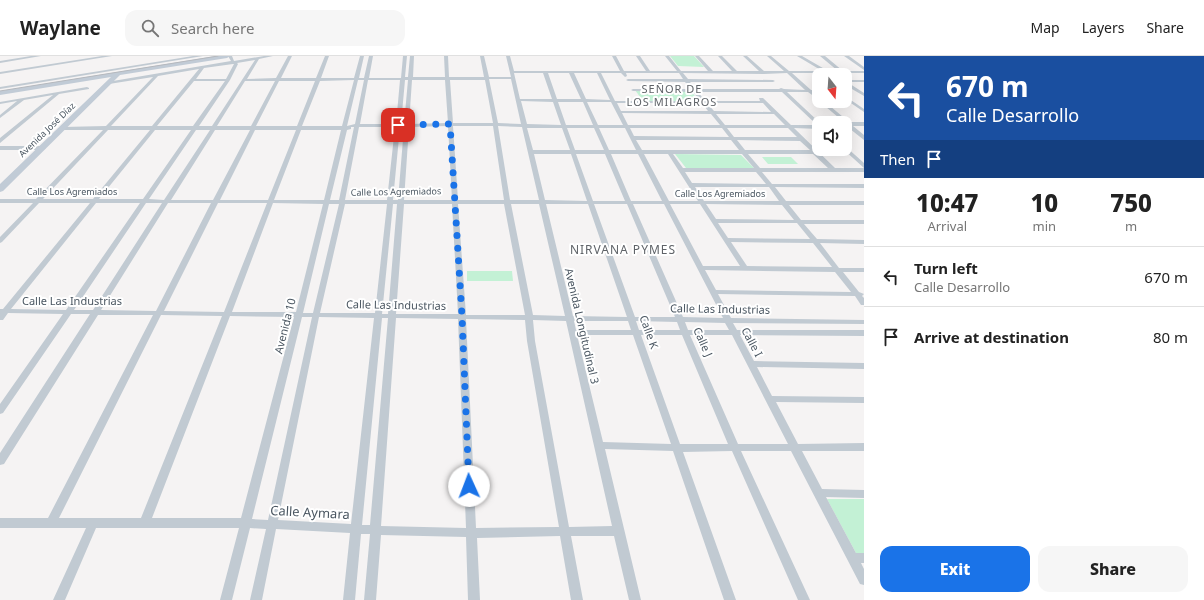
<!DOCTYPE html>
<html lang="en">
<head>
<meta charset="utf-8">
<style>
	:root { --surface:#fff; --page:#f6f6f6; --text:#222; --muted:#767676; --line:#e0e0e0; --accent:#1a73e8 }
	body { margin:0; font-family:"Noto Sans",sans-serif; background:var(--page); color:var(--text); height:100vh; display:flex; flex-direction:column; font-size:15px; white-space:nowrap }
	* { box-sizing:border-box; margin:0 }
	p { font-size:13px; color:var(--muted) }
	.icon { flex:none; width:22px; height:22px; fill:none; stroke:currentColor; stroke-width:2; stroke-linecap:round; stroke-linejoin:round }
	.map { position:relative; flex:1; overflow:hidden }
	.drawer { display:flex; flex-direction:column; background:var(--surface); width:340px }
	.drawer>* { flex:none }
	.guide { background:#1a4fa0; color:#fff; overflow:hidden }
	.needle { width:26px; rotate:163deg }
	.tools { position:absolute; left:812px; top:12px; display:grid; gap:8px }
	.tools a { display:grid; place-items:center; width:40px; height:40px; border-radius:8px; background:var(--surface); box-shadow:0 4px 16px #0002; font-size:20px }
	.pin { position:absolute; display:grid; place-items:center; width:34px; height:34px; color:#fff; margin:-17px; border-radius:8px; box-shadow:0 2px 6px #0006 }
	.me { position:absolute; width:44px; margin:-22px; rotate:358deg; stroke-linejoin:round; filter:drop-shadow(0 0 3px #0008) }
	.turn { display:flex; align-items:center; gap:14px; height:84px; padding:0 16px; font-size:18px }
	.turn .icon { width:52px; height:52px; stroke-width:2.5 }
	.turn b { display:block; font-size:28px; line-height:34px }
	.then { display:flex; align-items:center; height:38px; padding:0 16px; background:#0003; gap:8px; font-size:15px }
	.eta { display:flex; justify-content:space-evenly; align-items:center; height:68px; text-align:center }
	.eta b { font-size:24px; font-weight:800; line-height:28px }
	.cta { display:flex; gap:8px; margin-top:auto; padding:8px 16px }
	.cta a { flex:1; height:46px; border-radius:12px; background:var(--accent); color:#fff; font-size:16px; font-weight:800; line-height:46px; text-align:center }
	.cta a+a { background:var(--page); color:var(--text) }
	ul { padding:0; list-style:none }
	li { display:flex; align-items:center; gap:12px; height:60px; padding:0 16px; border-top:1px solid var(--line) }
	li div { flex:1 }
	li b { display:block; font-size:15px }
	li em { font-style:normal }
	header { display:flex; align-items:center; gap:24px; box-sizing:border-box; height:56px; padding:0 20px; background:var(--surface); border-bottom:1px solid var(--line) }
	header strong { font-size:19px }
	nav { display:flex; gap:22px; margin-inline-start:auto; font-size:14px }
	.search { width:280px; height:36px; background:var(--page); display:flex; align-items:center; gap:10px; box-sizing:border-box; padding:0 14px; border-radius:12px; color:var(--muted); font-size:15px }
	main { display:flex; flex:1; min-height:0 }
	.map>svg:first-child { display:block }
</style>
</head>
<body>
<header>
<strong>Waylane</strong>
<div class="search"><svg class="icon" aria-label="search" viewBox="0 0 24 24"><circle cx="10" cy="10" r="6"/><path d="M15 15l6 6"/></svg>Search here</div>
<nav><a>Map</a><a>Layers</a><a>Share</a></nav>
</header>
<main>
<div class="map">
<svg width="864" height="544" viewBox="0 0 864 544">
	<rect width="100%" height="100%" fill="#f5f3f3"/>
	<g fill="#c3f1d5">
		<polygon points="670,0 694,0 704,11 678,10"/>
		<polygon points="635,34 690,34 699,45 643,45"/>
		<polygon points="675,98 741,99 755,113 686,112"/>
		<polygon points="762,101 791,101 798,108 768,108"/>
		<polygon points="467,215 512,215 513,225 467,225"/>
		<polygon points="827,443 864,443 864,497 856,497"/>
	</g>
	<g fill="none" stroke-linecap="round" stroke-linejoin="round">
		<g fill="#c1cad2" fill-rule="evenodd">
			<polygon points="31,0 41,0 0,7 0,5"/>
			<polygon points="102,0 112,0 0,18 0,16"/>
			<polygon points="193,0 203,0 0,33 0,31"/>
			<path d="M228 0H232L234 5 264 0H273L259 3 247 23 276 22 288 0H292L281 22H316L325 0H329L321 22H354L360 0H364L359 22H364L369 0H373L369 22H401L403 0H407L405 21H408L410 0H414L413 21H445L444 0H448L449 21H484L480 0H484L489 21H511L506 0H510L514 15H620L612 0H616L624 15H646L636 0H640L650 15H677L665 0H669L681 15H708L695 0H699L713 15H732L718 0H722L737 15H759L743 0H747L764 15H784L767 0H771L789 15H816V17H792L811 34H819V36H814L819 41V44L808 36H787L820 67 819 73 794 72 835 112H864V116H762L772 128H864V132L775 131 786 145H864V149H789L801 164H864V168H804L817 183 864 184V188L820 187 839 212H864V216H843L859 236 864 238 862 240 864 242V249H861L855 240 718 238 731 262 864 264V268L733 267 737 274H864V280L740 279 754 305 864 307V313L757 311 772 340 864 341V347L776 346 798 388 864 387V395H802L822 433 864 434V442L826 441 856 497H864V507H861L864 513V529L860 528 791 395H741L810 544H798L732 395 683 396 736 544H724L673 395 605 393 641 544H629L614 480H571L583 544H571L560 480 477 482 480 544H468L466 481 381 479 376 544H364L370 478H361L355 544H343L350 477 276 473 262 544H250L266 473 250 472 232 544H220L239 472H96L65 544H53L86 472H0V462H48L153 259H98L4 408 0 409V397L90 258H71L3 357 0 358V348L63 258 8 257 3 264H0V253H3L90 147H39L2 186 0 187V181L33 147H0V143H36L103 74H64L62 73V71L106 70 153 21 109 28 107 27V26L231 5ZM255 4 212 70H199L230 24 238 8 237 7ZM233 8H234L226 23H196L204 12ZM199 13 152 70H111L158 20ZM514 17H543L552 43H520ZM548 17H569L581 43H557ZM574 17H597L610 44 586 43ZM601 17H621L625 21 627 20 626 17H679L683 23H628L626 24 628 25 685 26 691 33H633L631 34 633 35 693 36 700 45H615ZM683 17 764 18 787 17 805 34 784 33 781 32 779 33H696L690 26H773L775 25 773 24 688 23ZM489 23H511L521 68 498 67ZM354 24 342 70H302L320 25ZM358 24H364L355 68 347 70ZM368 24H400L396 68H360ZM405 24H408L404 68H401ZM412 24H445L448 67 409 68ZM450 24H485L493 67H453ZM194 25H225L193 70H157ZM245 25H275L251 70H217ZM279 25H315L297 70H256ZM698 36H782L817 69H791L763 42H759L760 45H705ZM521 45 553 46 561 69 527 68ZM558 46H583L593 69H566ZM587 46H611L623 69H598ZM617 47H702L708 55H621ZM707 47H763L771 56 714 55ZM622 57 711 58 720 69H628ZM716 58H774L785 69H725ZM448 70 452 144H404L409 71ZM453 70H493L504 144H458ZM498 70 522 71 539 144H510ZM351 71H354L339 144H330L347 74 351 73ZM359 71H395L387 144H345ZM400 71H404L398 144H393ZM527 72H562L570 94H533ZM567 72H594L604 94H575ZM599 72H625L636 94H609ZM630 72H722L729 81 634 80ZM727 72H788L797 81H734ZM108 74H150L93 143H43ZM155 74H191L143 143H99ZM196 74H210L164 144 149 143ZM215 74H250L213 144H171ZM255 74H296L268 144H220ZM301 74H341L324 144H274ZM636 84H731L739 94H642ZM737 84 800 85 810 94H745ZM534 98H571L587 145 545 144ZM576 98H605L625 145H593ZM611 98H638L662 145H631ZM644 98H668L698 145H669ZM673 98H742L754 112H683ZM748 98H813L828 112H760ZM685 116H756L766 128 692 127ZM695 131H769L779 145H704ZM96 147H140L66 254 11 253ZM146 147H162L93 254H74ZM168 147H211L156 255 101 254ZM218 147H267L224 256 164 255ZM273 147 323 148 296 256H232ZM329 148H339L313 257H303ZM345 148H387L375 257H320ZM393 148H397L388 258H382ZM404 148H452L458 258H396ZM458 148H504L525 259H466ZM511 148H539L565 260 533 259ZM546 148H588L627 261 573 260ZM594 148H627L675 261H635ZM633 148H664L723 262 683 261ZM670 148H700L740 210H703ZM706 148 782 149 794 164 716 163ZM718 167H797L810 183 728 182ZM731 186 813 187 832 211 747 210ZM705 214 835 216 851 236 716 234ZM161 259 222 260 141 462H59ZM230 260 294 261 241 462H152ZM302 261H312L268 464 252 463ZM319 261 374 262 351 468 278 464ZM382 262H388L370 469H362ZM396 262 458 263 466 472 381 470ZM466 263 525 264 527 285 559 471 476 472ZM533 264 566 265 612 470 569 471 535 285ZM574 265H628L631 274H576ZM636 265 677 266 680 274H639ZM685 266 725 267 729 274H688ZM577 279H633L671 388 603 386ZM641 279H682L728 388H680ZM690 279H732L788 388H738Z"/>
			<polygon points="797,0 802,0 828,15 838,15 820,0 825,0 843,15 864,15 864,17 832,17 834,19 829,19"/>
			<polygon points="844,0 849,0 864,11 864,14"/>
			<polygon points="845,24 864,24 864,26 847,26 864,37 864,40 845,29"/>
			<polygon points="87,31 89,32 89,33 59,38 0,87 0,82 53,39 24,44 0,62 0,59 17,45 0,48 0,46"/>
			<polygon points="845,40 864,53 864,56 845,43"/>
			<polygon points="819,45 824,45 849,66 864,66 864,70 853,70 864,79 864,84 845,69 845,67"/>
			<polygon points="0,90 43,90 46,92 43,94 0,94"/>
			<polygon points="845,90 864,107 864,112 843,93 845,93"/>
		</g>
		<polygon fill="#c1cbd6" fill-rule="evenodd" points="216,0 230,0 227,2 120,19 3,135 0,136 0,128 111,21 0,39 0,35"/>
		<polyline stroke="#b5b8bd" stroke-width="1" points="0,35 218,0"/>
	</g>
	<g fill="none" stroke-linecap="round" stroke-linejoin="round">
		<polyline stroke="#1a73e8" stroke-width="7" stroke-dasharray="0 12.6" points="398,69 450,68 462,260 469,430"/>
	</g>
	<g text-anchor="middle" stroke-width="4" stroke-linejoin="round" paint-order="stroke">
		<g font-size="9" fill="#4a5661" stroke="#fff">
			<text transform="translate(47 74) rotate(-44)" y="3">Avenida José Díaz</text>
			<text x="72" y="139">Calle Los Agremiados</text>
			<text transform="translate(396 136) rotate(-1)" y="3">Calle Los Agremiados</text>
			<text x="720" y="141">Calle Los Agremiados</text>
		</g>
		<g font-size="11" letter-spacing="1" fill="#5f6368" stroke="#fff">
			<text x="672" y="37">SEÑOR DE<tspan x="672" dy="13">LOS MILAGROS</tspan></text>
		</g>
		<g font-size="11" fill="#4a5661" stroke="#fff">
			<text x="72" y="249">Calle Las Industrias</text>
			<text transform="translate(396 249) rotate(1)" y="4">Calle Las Industrias</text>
			<text transform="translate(720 253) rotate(1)" y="4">Calle Las Industrias</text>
			<text transform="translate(285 270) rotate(-76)" y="4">Avenida 10</text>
			<text transform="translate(582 270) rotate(77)" y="4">Avenida Longitudinal 3</text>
			<text transform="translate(649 276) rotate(70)" y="4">Calle K</text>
			<text transform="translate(703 286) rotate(66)" y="4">Calle J</text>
			<text transform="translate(752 286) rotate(62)" y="4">Calle I</text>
		</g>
		<g font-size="12" letter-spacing="1" fill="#5f6368" stroke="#fff">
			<text x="623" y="198">NIRVANA PYMES</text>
		</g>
		<g font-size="13" fill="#4a5661" stroke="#fff">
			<text transform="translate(310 456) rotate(3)" y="5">Calle Aymara</text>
		</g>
	</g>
</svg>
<div class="tools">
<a><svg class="needle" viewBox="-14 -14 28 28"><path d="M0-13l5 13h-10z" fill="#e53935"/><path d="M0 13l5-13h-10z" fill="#767676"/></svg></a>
<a><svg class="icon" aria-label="sound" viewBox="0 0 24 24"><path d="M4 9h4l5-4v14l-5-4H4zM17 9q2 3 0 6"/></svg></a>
</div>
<div class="pin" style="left:398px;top:69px;background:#d93025"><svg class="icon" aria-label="arrive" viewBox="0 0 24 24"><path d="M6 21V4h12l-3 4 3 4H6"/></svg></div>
<svg class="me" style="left:469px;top:430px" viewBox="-20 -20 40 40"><circle r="19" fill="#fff"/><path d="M0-13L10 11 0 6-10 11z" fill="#1a73e8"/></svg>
</div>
<section class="drawer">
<div class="guide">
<div class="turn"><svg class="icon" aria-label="left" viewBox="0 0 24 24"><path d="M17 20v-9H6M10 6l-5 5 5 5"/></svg><div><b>670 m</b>Calle Desarrollo</div></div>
<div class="then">Then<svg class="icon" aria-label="arrive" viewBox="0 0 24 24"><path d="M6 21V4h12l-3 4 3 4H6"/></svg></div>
</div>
<div class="eta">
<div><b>10:47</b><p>Arrival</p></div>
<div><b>10</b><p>min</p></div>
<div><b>750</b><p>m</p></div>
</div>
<ul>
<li><svg class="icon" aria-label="left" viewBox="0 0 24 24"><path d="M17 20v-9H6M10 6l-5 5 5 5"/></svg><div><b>Turn left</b><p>Calle Desarrollo</p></div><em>670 m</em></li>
<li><svg class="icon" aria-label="arrive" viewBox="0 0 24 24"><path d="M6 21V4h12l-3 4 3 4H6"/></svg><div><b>Arrive at destination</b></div><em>80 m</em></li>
</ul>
<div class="cta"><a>Exit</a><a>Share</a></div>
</section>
</main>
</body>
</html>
